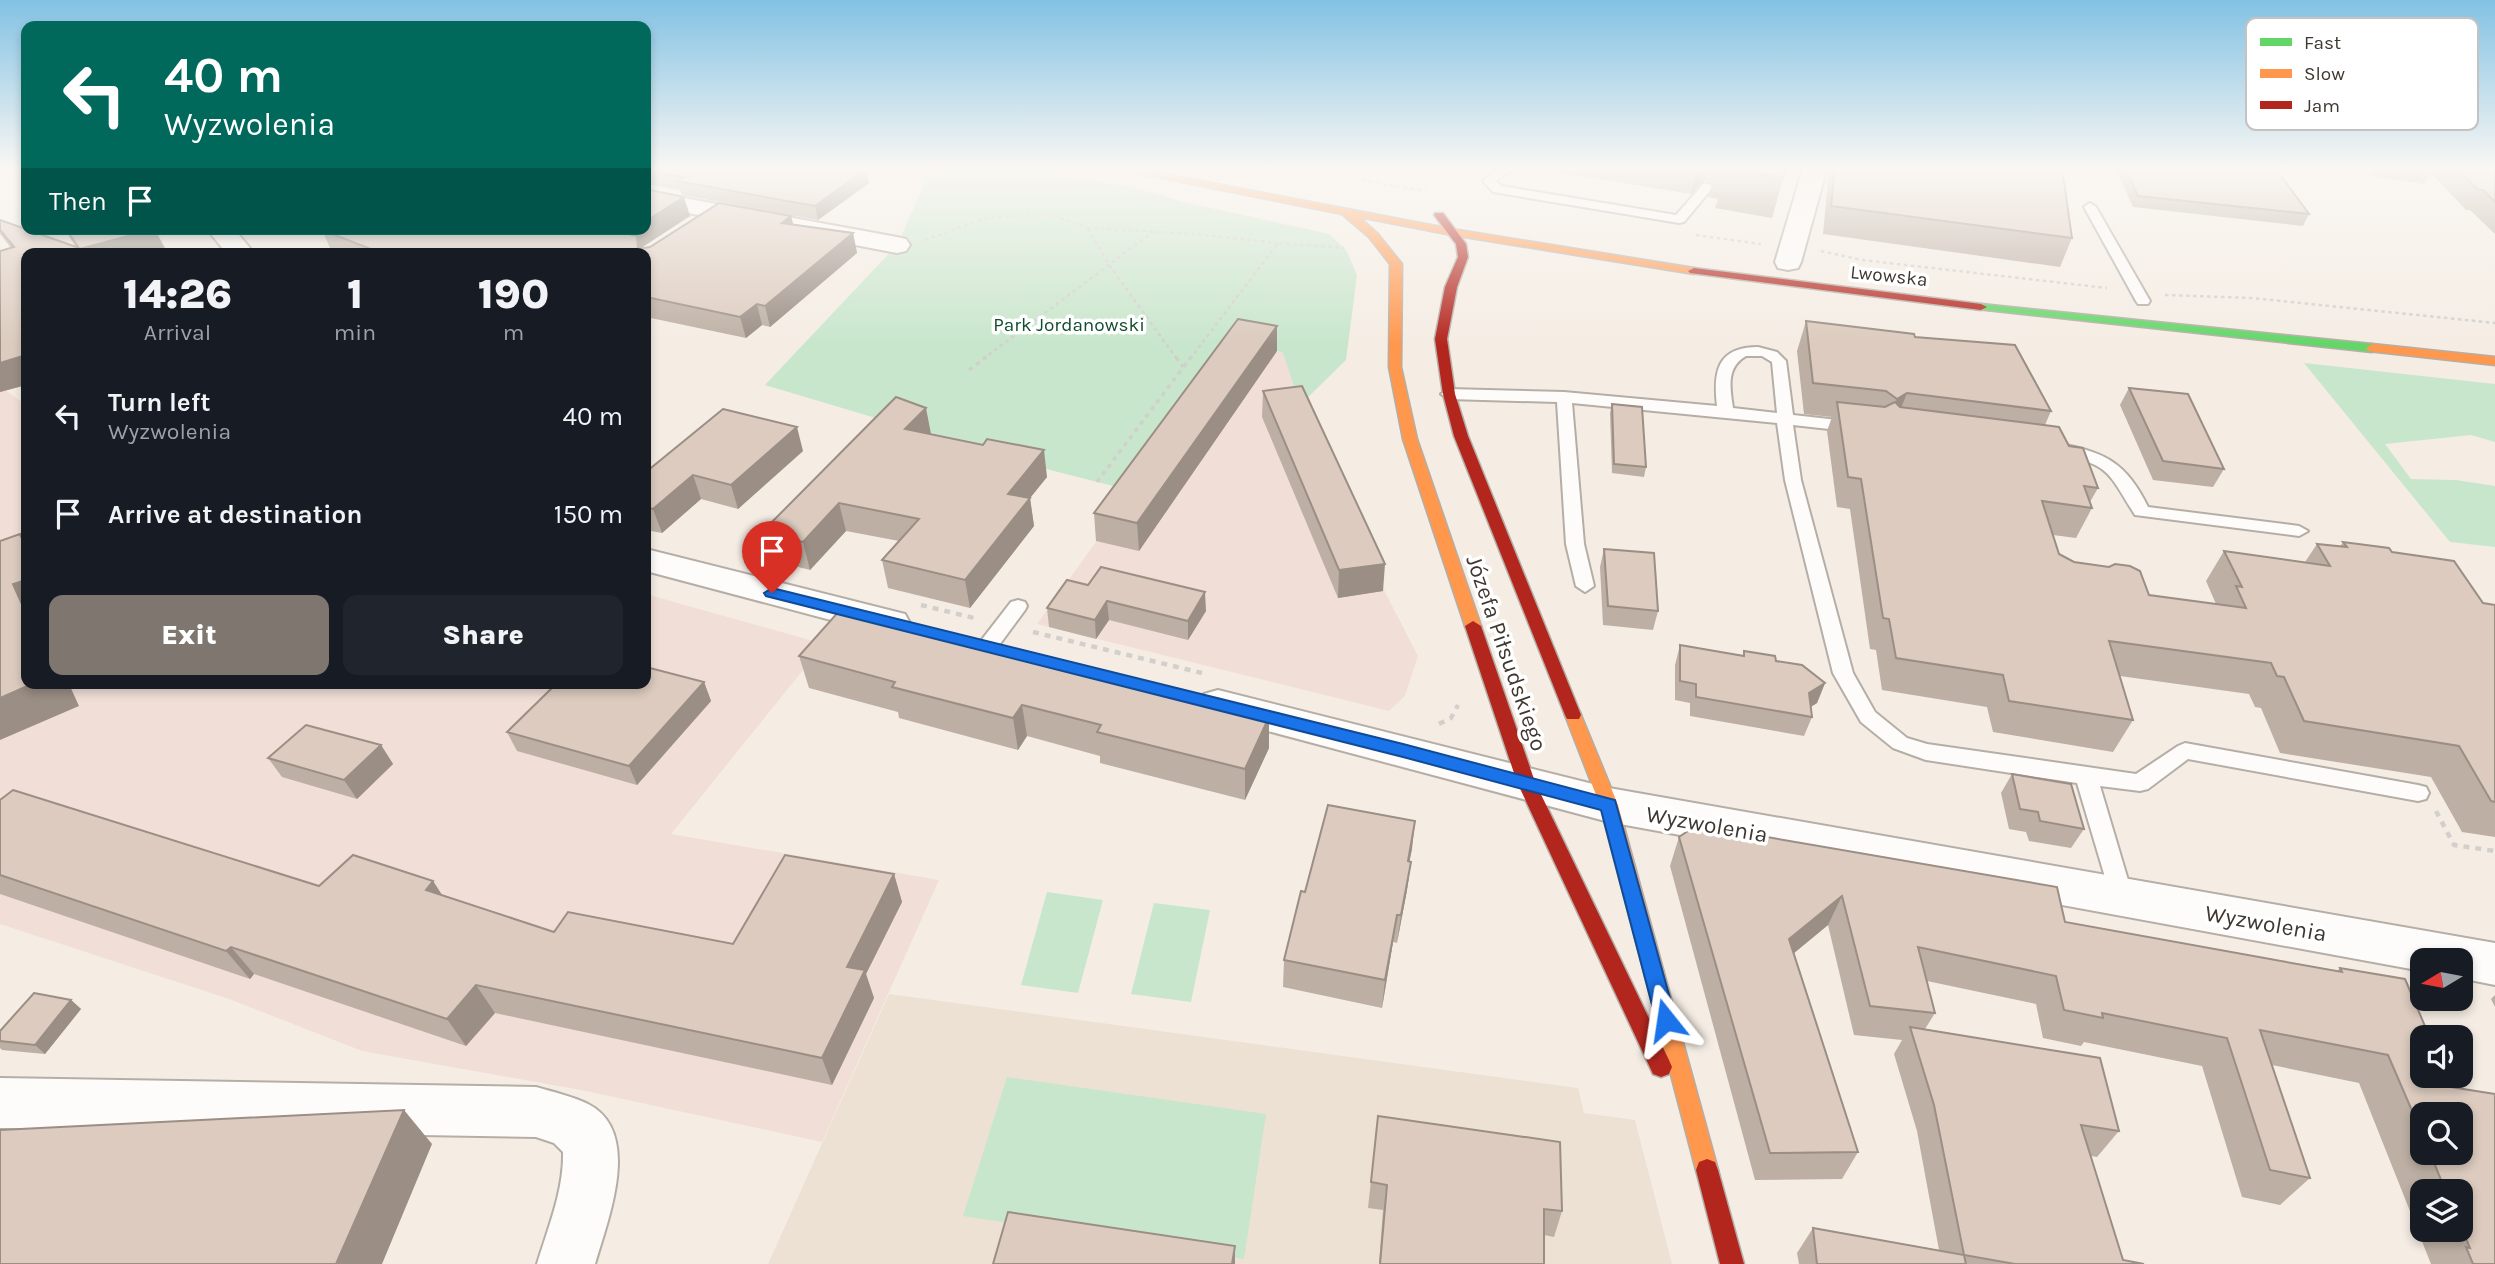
<!DOCTYPE html>
<html lang="en">
<head>
<meta charset="utf-8">
<style>
	:root { --surface:#171b24; --page:#20242c; --text:#f1f3f6; --muted:#9ea1a6; --accent:#7f776f }
	body { margin:0; font-family:Karla,sans-serif; background:var(--page); color:var(--text); height:100vh; display:flex; flex-direction:column; font-size:26px; white-space:nowrap }
	* { box-sizing:border-box; margin:0 }
	p { font-size:23px; color:var(--muted) }
	.icon { flex:none; width:38px; height:38px; fill:none; stroke:currentColor; stroke-width:2; stroke-linecap:round; stroke-linejoin:round }
	.map { position:relative; flex:1; overflow:hidden }
	.side { position:absolute; left:21px; top:248px; width:630px; height:441px; display:flex; flex-direction:column; background:var(--surface); border-radius:14px; box-shadow:0 4px 10px #0003 }
	.side>* { flex:none }
	.banner { position:absolute; left:21px; top:21px; width:630px; height:214px; border-radius:14px; box-shadow:0 4px 10px #0003; background:#00695c; color:#fff; overflow:hidden }
	.needle { width:46px; rotate:260deg }
	.fabs { position:absolute; left:2410px; top:948px; display:grid; gap:14px }
	.fabs a { display:grid; place-items:center; width:63px; height:63px; border-radius:14px; background:var(--surface); box-shadow:0 4px 10px #0003; font-size:35px }
	.pin { position:absolute; display:grid; place-items:center; width:60px; height:60px; color:#fff; margin:-72px -30px; border-radius:50% 50% 50% 0; rotate:-45deg; box-shadow:0 0 7px #0007 }
	.pin .icon { rotate:45deg }
	.me { position:absolute; width:77px; margin:-38px; rotate:345deg; stroke-linejoin:round; filter:drop-shadow(0 0 5px #0008) }
	.turn { display:flex; align-items:center; gap:24px; height:147px; padding:0 28px; font-size:32px }
	.turn .icon { width:91px; height:91px; stroke-width:2.5 }
	.turn b { display:block; font-size:49px; line-height:60px }
	.then { display:flex; align-items:center; height:66px; padding:0 28px; background:#0003; gap:14px; font-size:26px }
	.eta { display:flex; justify-content:space-evenly; align-items:center; height:119px; text-align:center }
	.eta b { font-size:42px; font-weight:800; line-height:49px }
	.cta { display:flex; gap:14px; margin-top:auto; padding:14px 28px }
	.cta a { flex:1; height:80px; border-radius:14px; background:var(--accent); color:#fff; font-size:28px; font-weight:800; line-height:80px; text-align:center }
	.cta a+a { background:var(--page); color:var(--text) }
	ul { padding:0; list-style:none }
	li { display:flex; align-items:center; gap:21px; height:98px; padding:0 28px }
	li div { flex:1 }
	li b { display:block; font-size:26px }
	li em { font-style:normal }
	.map>svg:first-child { display:block }
</style>
</head>
<body>
<div class="map">
<svg width="2495" height="1264" viewBox="0 0 2495 1264">
	<rect width="100%" height="100%" fill="#f5ede4"/>
	<g fill="#f1dfd7">
		<polygon points="1238,344 1284,353 1300,405 1384,590 1418,656 1405,696 1389,711 1037,624"/>
		<polygon points="0,386 26,405 26,684 646,684 646,594 824,644 671,834 939,880 822,1142 586,1091 362,1051 229,999 0,924"/>
	</g>
	<polygon fill="#ede1d3" points="889,994 1578,1088 1584,1113 1635,1120 1672,1264 768,1264"/>
	<g fill="#c8e6cc">
		<polygon points="932,168 1033,168 1143,190 1183,202 1329,234 1346,250 1357,275 1346,360 1300,405 1283,353 1277,351 1133,491 1050,470 765,385 897,245"/>
		<polygon points="2304,363 2495,384 2495,442 2471,435 2385,444 2411,479 2456,480 2495,486 2495,547 2450,542"/>
		<polygon points="1047,892 1103,900 1078,993 1021,985"/>
		<polygon points="1154,903 1210,910 1191,1002 1131,994"/>
		<polygon points="1007,1077 1266,1114 1244,1259 963,1216"/>
	</g>
	<g fill="none" stroke-linecap="round" stroke-linejoin="round">
		<g stroke="#b5aea6" stroke-width="4">
			<g id="lane">
				<polygon points="1500,168 1514,168 1496,181 1501,186 1676,215 1704,183 1714,186 1684,222 1679,223 1493,192 1483,181"/>
				<polygon points="2090,203 2096,207 2150,301 2148,304 2138,304 2136,301 2084,207"/>
				<path d="M1758 347 1777 352 1786 361 1793 415 1856 422 1864 427 1856 432 1793 425 1801 480 1853 673 1875 712 1907 738 1927 744 2136 774 2178 746 2185 743 2418 785 2426 787 2429 793 2426 799 2418 801 2188 759 2148 789 2140 791 2100 786 2133 897 2129 904 2121 907 2113 904 2077 783 1926 760 1893 748 1861 722 1833 673 1785 480 1777 423 1572 403 1584 544 1594 586 1585 592 1576 586 1566 544 1557 402 1449 399 1441 394 1449 389 1564 392 1717 406C1713 372 1717 347 1758 347ZM1746 356H1762L1772 362 1777 413 1733 408C1730 388 1726 367 1746 356Z"/>
				<path d="M2060 444C2106 452 2127 464 2148 507L2299 526 2308 531 2299 536 2135 515C2105 467 2111 467 2054 452L2052 449 2054 446Z"/>
				<polygon points="1018,600 1025,602 1027,606 1025,610 994,652 980,652 977,647 980,642 1011,602"/>
			</g>
		</g>
		<g stroke="#b5aea6" stroke-width="4">
			<g id="street">
				<polygon points="1803,168 1827,168 1801,262 1798,268 1788,270 1778,268 1775,262"/>
				<polygon points="646,191 897,237 906,239 910,245 906,251 897,253 646,205"/>
				<polygon points="207,229 234,229 255,254 227,254"/>
				<polygon points="646,549 905,614 910,623 905,632 891,636 646,571"/>
				<polygon points="1218,690 1609,788 2495,943 2495,985 2460,978 2460,961 2422,961 2422,971 1609,822 1204,714 1198,704 1204,694"/>
				<path d="M0 1078 536 1087C553 1092 572 1096 588 1104 643 1132 608 1219 595 1264H537C548 1228 564 1190 563 1152L554 1143 536 1137 0 1128Z"/>
			</g>
		</g>
		<g stroke="#b5aea6" stroke-width="3">
			<polygon id="fast" points="1981,304 2372,344 2378,348 2372,352 1977,309 1977,305"/>
		</g>
		<g stroke="#b5aea6" stroke-width="3">
			<g id="slow">
				<polygon points="1112,168 1133,168 1452,229 1694,268 1700,271 1694,274 1452,235 1359,217 1377,233 1402,264 1401,367 1417,439 1481,626 1473,631 1465,626 1403,439 1389,367 1390,264 1369,237 1342,214"/>
				<polygon points="2372,344 2495,357 2495,365 2368,351 2366,348"/>
				<polygon points="1573,709 1579,711 1581,715 1618,805 1718,1170 1715,1178 1707,1181 1699,1178 1696,1170 1600,805 1565,715 1567,711"/>
			</g>
		</g>
		<g stroke="#b5aea6" stroke-width="3">
			<g id="jam">
				<polygon points="1435,213 1443,213 1466,244 1468,257 1457,287 1447,339 1455,394 1468,436 1581,715 1579,719 1567,719 1565,715 1454,436 1443,394 1435,339 1445,287 1458,257 1456,244 1434,215"/>
				<polygon points="1694,268 1981,304 1987,307 1981,310 1690,273 1688,271"/>
				<polygon points="1473,621 1481,626 1535,782 1669,1060 1672,1067 1669,1074 1661,1077 1653,1074 1517,782 1465,626"/>
				<polygon points="1707,1159 1715,1162 1718,1170 1744,1264 1720,1264 1696,1170 1699,1162"/>
			</g>
		</g>
		<g stroke="#d2cfcc" stroke-width="2.5" stroke-dasharray="3.5 3.5" stroke-linecap="butt">
			<polyline points="1293,168 1425,191"/>
			<polyline points="1088,229 1109,265 1177,359"/>
			<polyline points="1696,235 1761,244"/>
			<polyline points="925,240 986,218 1050,214 1087,228 1195,234 1278,243"/>
			<polyline points="1821,251 1862,260 2107,288"/>
			<polyline points="2165,295 2252,298 2495,323"/>
			<polyline points="983,359 1153,232"/>
			<polyline points="1190,359 1278,243 1344,248"/>
		</g>
		<g stroke="#d2cfcc" stroke-width="3.5" stroke-dasharray="4.5 4.5" stroke-linecap="butt">
			<polyline points="1176,357 1183,367"/>
			<polyline points="969,370 986,357"/>
			<polyline points="1097,482 1191,357"/>
		</g>
		<g stroke="#d2cfcc" stroke-width="4.5" stroke-dasharray="6 6" stroke-linecap="butt">
			<polyline points="921,605 974,618"/>
			<polyline points="1033,632 1202,673"/>
			<polyline points="1439,724 1451,718 1458,705"/>
			<polyline points="2436,811 2454,845 2495,851"/>
		</g>
		<use href="#lane" fill="#fefcfb" fill-rule="evenodd"/>
		<use href="#street" fill="#fefcfb" fill-rule="evenodd"/>
		<use href="#fast" fill="#63d668" fill-rule="evenodd"/>
		<use href="#slow" fill="#ff974d" fill-rule="evenodd"/>
		<use href="#jam" fill="#b3261e" fill-rule="evenodd"/>
	</g>
	<g fill="#bdafa3" fill-rule="evenodd">
		<polygon points="646,168 866,169 869,183 818,220 682,195 680,190 646,184"/>
		<polygon points="1550,168 1786,168 1772,218 1715,208 1718,199 1708,197 1712,183 1705,180 1691,194 1549,171"/>
		<polygon points="1829,168 2062,168 2072,238 2060,267 1823,234"/>
		<polygon points="2115,168 2275,168 2309,214 2303,226 2133,207"/>
		<polygon points="2369,168 2495,168 2495,234 2470,210 2466,210 2431,173 2424,184 2374,177"/>
		<polygon points="690,216 641,248 791,216 793,224 853,233 857,253 770,327 762,325 746,338 646,317 646,254 341,254 331,250 322,230"/>
		<polygon points="0,220 76,247 64,229 155,229 167,252 26,254 26,385 0,392 11,248 0,234"/>
		<polygon points="1806,321 1915,337 2051,411 2045,425 2069,446 2098,488 2090,502 2092,508 2076,538 2053,535 2059,554 2074,562 2149,595 2216,604 2206,581 2224,551 2305,562 2317,544 2340,547 2343,542 2392,552 2483,603 2495,605 2495,837 2462,832 2431,777 2280,753 2261,708 2255,707 2249,694 2120,676 2133,720 2113,752 1993,732 1987,707 1882,690 1876,650 1870,649 1850,509 1837,507 1827,431 1832,417 1804,414 1797,351"/>
		<polygon points="1277,351 1139,551 1096,541 1094,513"/>
		<polygon points="2129,388 2224,469 2213,487 2153,480 2120,405"/>
		<polygon points="1263,391 1383,591 1338,598 1262,417"/>
		<polygon points="1612,404 1646,467 1644,477 1612,473 1610,413"/>
		<polygon points="931,434 1047,477 1030,498 1034,526 970,608 888,588 882,560 899,541 846,531 810,570 771,560 762,532"/>
		<polygon points="803,451 738,509 701,499 662,533 646,530 646,472"/>
		<polygon points="1604,549 1658,611 1653,630 1603,625 1600,567"/>
		<polygon points="1067,580 1206,611 1188,640 1109,620 1096,639 1049,627 1047,608"/>
		<polygon points="1680,645 1743,656 1744,651 1776,661 1825,683 1817,703 1811,707 1812,717 1804,736 1690,716 1690,703 1675,700 1675,665"/>
		<polygon points="799,656 1269,748 1245,800 1100,763 1100,756 1027,736 1018,750 899,718 898,712 809,688"/>
		<polygon points="704,682 711,701 637,785 517,751 507,732"/>
		<polygon points="381,745 393,764 357,799 282,777 268,758"/>
		<polygon points="2012,774 2084,829 2071,848 2029,841 2026,832 2009,829 2001,793"/>
		<polygon points="0,800 319,886 433,881 442,895 554,932 733,944 894,874 902,902 866,974 874,998 832,1085 495,1013 466,1046 254,974 250,979 0,894"/>
		<path d="M1697 825 2057 887 2065 922 2337 971 2340 968 2405 979 2430 1038H2422V1076H2447L2451 1087 2495 1094V1264H2431L2359 1083 2272 1065 2310 1178 2280 1205 2242 1197 2202 1066 2084 1042 2081 1046 2043 1038 2036 1004 1927 981 1935 1013 1925 1029 2100 1058 2119 1131 2097 1157 2091 1156 2123 1260 2144 1264H1799L1797 1253 1813 1228 1939 1250 1917 1131 1894 1054 1902 1040 1854 1035 1828 925 1794 953 1858 1152 1842 1179 1755 1180 1670 866 1679 837ZM2422 1115H2460V1153H2422ZM2422 1192H2460V1230H2422Z"/>
		<polygon points="1412,849 1409,861 1411,862 1407,890 1397,943 1393,942 1382,1008 1283,987 1284,960 1305,892"/>
		<polygon points="2495,995 2495,1007 2491,999"/>
		<polygon points="71,1000 81,1009 45,1054 2,1050 0,1048 0,1031"/>
		<polygon points="1378,1116 1562,1211 1554,1237 1544,1235 1544,1264 1379,1264 1383,1210 1368,1208"/>
	</g>
	<g fill="#9a8e85">
		<polygon points="1697,168 1708,168 1705,180 1691,194"/>
		<polygon points="866,169 869,183 818,220 815,206"/>
		<polygon points="684,197 690,216 641,248 643,254 639,254 628,234 629,231 632,229 646,229 646,221"/>
		<polygon points="791,216 796,236 782,223"/>
		<polygon points="154,229 167,252 160,254 61,254"/>
		<polygon points="853,233 857,253 770,327 765,306"/>
		<polygon points="757,304 762,325 746,338 740,317"/>
		<polygon points="1277,326 1277,351 1139,551 1137,523"/>
		<polygon points="26,355 26,385 0,392 0,363"/>
		<polygon points="1907,393 1895,423 1885,429 1897,399"/>
		<polygon points="926,408 931,434 905,429"/>
		<polygon points="797,427 803,451 738,509 731,485"/>
		<polygon points="1044,450 1047,477 1030,498 1034,526 970,608 965,580 1008,494"/>
		<polygon points="693,475 701,499 662,533 653,509"/>
		<polygon points="839,503 846,531 810,570 803,542"/>
		<polygon points="1385,564 1383,591 1338,598 1339,570"/>
		<polygon points="26,580 26,613 13,584"/>
		<polygon points="1205,592 1206,611 1188,640 1188,621"/>
		<polygon points="1107,601 1109,620 1096,639 1095,620"/>
		<polygon points="704,682 711,701 637,785 629,766"/>
		<polygon points="1825,683 1817,703 1802,712 1809,693"/>
		<polygon points="32,684 69,684 79,706 0,740 0,698"/>
		<polygon points="1022,705 1027,736 1018,750 1013,718"/>
		<polygon points="1269,717 1269,748 1245,800 1245,769"/>
		<polygon points="381,745 393,764 357,799 344,780"/>
		<polygon points="1415,821 1412,849 1404,889 1408,861"/>
		<polygon points="1411,862 1407,890 1397,943 1401,915"/>
		<polygon points="894,874 902,902 866,974 874,998 832,1085 822,1058 847,967"/>
		<polygon points="433,881 451,909 426,890"/>
		<polygon points="1842,896 1828,925 1776,968 1789,939"/>
		<polygon points="1397,915 1393,942 1382,1008 1385,980"/>
		<polygon points="231,947 254,974 250,979 226,951"/>
		<polygon points="476,985 495,1013 466,1046 447,1019"/>
		<polygon points="71,1000 81,1009 45,1054 35,1045"/>
		<polygon points="404,1110 432,1144 382,1264 336,1264"/>
		<polygon points="1235,1246 1235,1264 1232,1264"/>
	</g>
	<g fill="#dccbbe" stroke="#9a8e85" stroke-width="2">
		<polygon points="646,168 859,168 866,169 815,206 677,181 684,177 646,171"/>
		<polygon points="1725,168 1786,168 1783,178"/>
		<polygon points="1835,168 2062,168 2072,238 1831,206"/>
		<polygon points="2125,168 2275,168 2309,214 2138,196"/>
		<polygon points="2457,168 2495,168 2495,202 2483,190 2478,190"/>
		<polygon points="650,190 684,197 646,221 646,193"/>
		<polygon points="719,203 791,216 782,223 853,233 765,306 757,304 740,317 646,297 646,254 368,254 376,251 322,230 632,229 629,231 628,234 637,236 638,249 650,247"/>
		<polygon points="0,220 79,248 66,229 154,229 61,254 26,254 26,355 0,363 0,251 14,247 0,230"/>
		<polygon points="1238,319 1277,326 1137,523 1094,513"/>
		<polygon points="1806,321 1914,334 1915,337 2015,345 2051,411 1907,393 1897,399 1886,391 1813,383"/>
		<polygon points="1302,386 1385,564 1339,570 1263,391"/>
		<polygon points="2129,388 2188,394 2224,469 2163,461"/>
		<polygon points="896,397 926,408 905,429 983,445 987,439 1044,450 1008,494 1030,498 965,580 882,560 919,519 839,503 803,542 762,532"/>
		<polygon points="1837,402 1885,407 1895,402 1900,407 2059,427 2069,446 2083,448 2098,488 2084,486 2092,508 2042,501 2059,554 2074,562 2109,567 2115,564 2130,566 2140,571 2149,595 2246,608 2236,586 2242,587 2224,551 2330,566 2317,544 2347,547 2343,542 2389,548 2392,552 2454,561 2483,603 2495,605 2495,802 2491,801 2459,746 2304,721 2284,677 2277,676 2271,663 2109,641 2133,720 2009,701 2003,675 1896,658 1889,619 1883,618 1861,479 1848,477"/>
		<polygon points="1612,404 1642,407 1646,467 1614,464"/>
		<polygon points="723,409 797,427 731,485 693,475 653,509 646,507 646,472"/>
		<polygon points="20,534 26,547 26,580 13,584 26,613 26,684 32,684 0,698 0,541"/>
		<polygon points="1604,549 1654,553 1658,611 1608,606"/>
		<polygon points="1101,567 1205,592 1188,621 1107,601 1095,620 1047,608 1067,580 1088,585"/>
		<polygon points="840,610 1269,717 1245,769 1097,732 1101,725 1022,705 1013,718 892,687 895,682 799,656"/>
		<polygon points="1680,645 1744,656 1744,651 1775,656 1776,661 1802,665 1825,683 1809,693 1812,717 1696,697 1696,684 1680,681"/>
		<polygon points="646,667 704,682 629,766 507,732 556,684 646,684"/>
		<polygon points="306,725 381,745 344,780 268,758"/>
		<polygon points="2012,774 2071,784 2084,829 2040,821 2038,812 2020,809"/>
		<polygon points="13,790 319,886 353,855 433,881 426,890 554,932 568,912 733,944 785,855 894,874 847,967 865,970 822,1058 476,985 447,1019 231,947 226,951 0,875 0,800"/>
		<polygon points="1328,805 1415,821 1408,861 1411,862 1401,915 1397,915 1385,980 1284,960 1301,891 1305,892"/>
		<polygon points="1697,825 2057,887 2065,922 2342,972 2340,968 2405,979 2430,1038 2422,1038 2422,1076 2447,1076 2451,1087 2495,1094 2495,1264 2473,1264 2466,1247 2470,1248 2460,1225 2460,1192 2446,1192 2430,1153 2460,1153 2460,1115 2422,1115 2422,1134 2388,1055 2260,1030 2310,1178 2270,1170 2227,1038 2102,1013 2103,1018 2064,1010 2056,976 1918,947 1935,1013 1870,1006 1842,896 1789,939 1858,1152 1770,1153 1679,837"/>
		<polygon points="34,993 71,1000 35,1045 0,1041 0,1031"/>
		<polygon points="1910,1027 2100,1058 2119,1131 2081,1125 2123,1260 2144,1264 2015,1264 1964,1255 1934,1105"/>
		<polygon points="404,1110 336,1264 0,1264 0,1130"/>
		<polygon points="1378,1116 1560,1142 1562,1211 1544,1209 1544,1264 1380,1264 1387,1185 1371,1182"/>
		<polygon points="1008,1212 1235,1246 1232,1264 993,1264"/>
		<polygon points="1813,1228 1964,1255 1966,1264 1817,1264"/>
	</g>
	<linearGradient id="sky" x2="0" y2="1"><stop stop-color="#83c2e4"/><stop offset="0.49" stop-color="#faf7f3"/><stop offset="1" stop-color="#faf7f3" stop-opacity="0"/></linearGradient>
	<rect width="2495" height="345" fill="url(#sky)"/>
	<polygon fill="#1a73e8" stroke="#114b97" stroke-width="2" points="772,588 1403,744 1615,800 1676,1020 1673,1027 1666,1029 1659,1027 1656,1020 1601,810 1403,757 766,596 764,593"/>
	<g text-anchor="middle" stroke-width="7" stroke-linejoin="round" paint-order="stroke">
		<g font-size="19" fill="#3f3830" stroke="#fff">
			<text transform="translate(1889 275) rotate(6)" y="7">Lwowska</text>
		</g>
		<g font-size="19" fill="#124d2f" stroke="#fff">
			<text x="1069" y="331">Park Jordanowski</text>
		</g>
		<g font-size="23" fill="#3f3830" stroke="#fff">
			<text transform="translate(1507 653) rotate(71)" y="8">Józefa Piłsudskiego</text>
			<text transform="translate(1707 824) rotate(10)" y="8">Wyzwolenia</text>
			<text transform="translate(2266 923) rotate(10)" y="8">Wyzwolenia</text>
		</g>
	</g>
	<rect x="2246" y="18" width="232" height="112" rx="10" fill="#fff" stroke="#c5c3c1" stroke-width="2"/>
	<rect x="2260" y="38" width="32" height="8" fill="#63d668"/>
	<rect x="2260" y="69" width="32" height="9" fill="#ff974d"/>
	<rect x="2260" y="101" width="32" height="8" fill="#b3261e"/>
	<g font-size="19" fill="#3f3830">
		<text x="2304" y="49">Fast</text>
		<text x="2304" y="80">Slow</text>
		<text x="2304" y="112">Jam</text>
	</g>
</svg>
<div class="fabs">
<a><svg class="needle" viewBox="-14 -14 28 28"><path d="M0-13l5 13h-10z" fill="#e53935"/><path d="M0 13l5-13h-10z" fill="#9ea1a6"/></svg></a>
<a><svg class="icon" aria-label="sound" viewBox="0 0 24 24"><path d="M4 9h4l5-4v14l-5-4H4zM17 9q2 3 0 6"/></svg></a>
<a><svg class="icon" aria-label="search" viewBox="0 0 24 24"><circle cx="10" cy="10" r="6"/><path d="M15 15l6 6"/></svg></a>
<a><svg class="icon" aria-label="layers" viewBox="0 0 24 24"><path d="M12 4l9 5-9 5-9-5zM3 14l9 5 9-5"/></svg></a>
</div>
<div class="pin" style="left:772px;top:593px;background:#d93025"><svg class="icon" aria-label="arrive" viewBox="0 0 24 24"><path d="M6 21V4h12l-3 4 3 4H6"/></svg></div>
<svg class="me" style="left:1666px;top:1020px" viewBox="-20 -20 40 40"><path d="M0-17L14 15 0 8-14 15z" fill="#1a73e8" stroke="#fff" stroke-width="4"/></svg>
<div class="banner">
<div class="turn"><svg class="icon" aria-label="left" viewBox="0 0 24 24"><path d="M17 20v-9H6M10 6l-5 5 5 5"/></svg><div><b>40 m</b>Wyzwolenia</div></div>
<div class="then">Then<svg class="icon" aria-label="arrive" viewBox="0 0 24 24"><path d="M6 21V4h12l-3 4 3 4H6"/></svg></div>
</div>
<section class="side">
<div class="eta">
<div><b>14:26</b><p>Arrival</p></div>
<div><b>1</b><p>min</p></div>
<div><b>190</b><p>m</p></div>
</div>
<ul>
<li><svg class="icon" aria-label="left" viewBox="0 0 24 24"><path d="M17 20v-9H6M10 6l-5 5 5 5"/></svg><div><b>Turn left</b><p>Wyzwolenia</p></div><em>40 m</em></li>
<li><svg class="icon" aria-label="arrive" viewBox="0 0 24 24"><path d="M6 21V4h12l-3 4 3 4H6"/></svg><div><b>Arrive at destination</b></div><em>150 m</em></li>
</ul>
<div class="cta"><a>Exit</a><a>Share</a></div>
</section>
</div>
</body>
</html>
